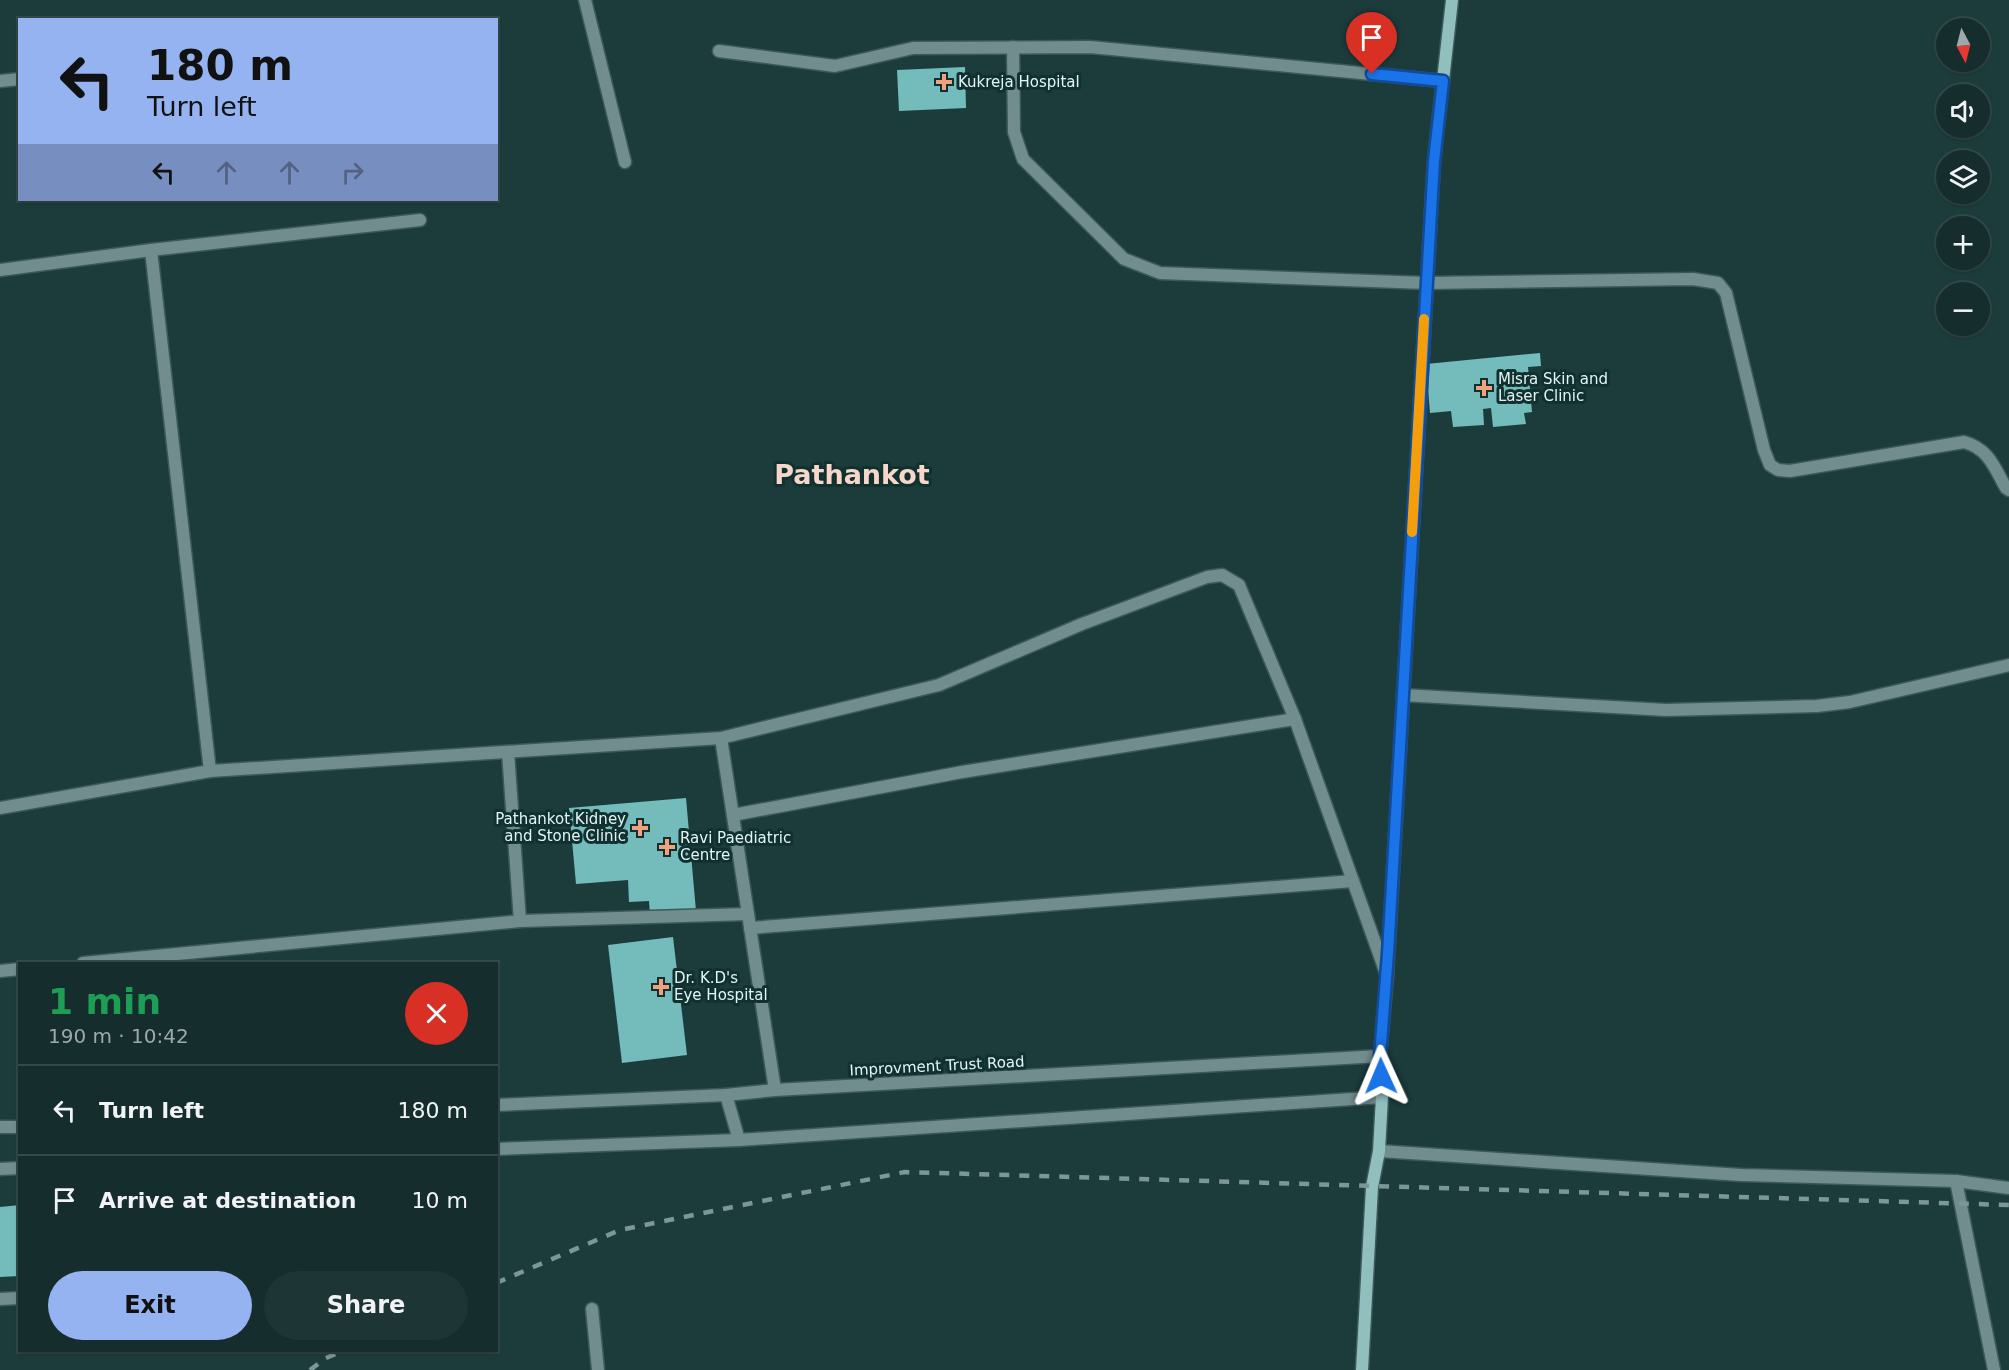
<!DOCTYPE html>
<html lang="en">
<head>
<meta charset="utf-8">
<style>
	:root { --surface:#152d2d; --page:#1e3535; --text:#f1f3f6; --muted:#9da8aa; --line:#344949; --accent:#95b2f1 }
	body { margin:0; font-family:"DejaVu Sans",sans-serif; background:var(--page); color:var(--text); height:100vh; display:flex; flex-direction:column; font-size:22px; white-space:nowrap }
	* { box-sizing:border-box; margin:0 }
	p { font-size:20px; color:var(--muted) }
	.icon { flex:none; width:33px; height:33px; fill:none; stroke:currentColor; stroke-width:2; stroke-linecap:round; stroke-linejoin:round }
	.map { position:relative; flex:1; overflow:hidden }
	.details { position:absolute; left:18px; top:962px; width:480px; height:390px; display:flex; flex-direction:column; background:var(--surface); border-radius:0px; box-shadow:0 2px 4px #0004,0 0 0 2px var(--line) }
	.details>* { flex:none }
	.guide { position:absolute; left:18px; top:18px; width:480px; height:183px; border-radius:0px; box-shadow:0 2px 4px #0004,0 0 0 2px var(--line); background:#95b2f1; color:#111; overflow:hidden }
	.needle { width:39px; rotate:173deg }
	.controls { position:absolute; left:1936px; top:18px; display:grid; gap:12px }
	.controls a { display:grid; place-items:center; width:54px; height:54px; border-radius:50%; background:var(--surface); box-shadow:0 2px 4px #0004,0 0 0 2px var(--line); font-size:30px }
	.pin { position:absolute; display:grid; place-items:center; width:51px; height:51px; color:#fff; margin:-62px -26px; border-radius:50% 50% 50% 0; rotate:-45deg; box-shadow:0 0 6px #0007 }
	.pin .icon { rotate:45deg }
	.me { position:absolute; width:66px; margin:-33px; rotate:359deg; stroke-linejoin:round; filter:drop-shadow(0 0 4px #0008) }
	.turn { display:flex; align-items:center; gap:21px; height:126px; padding:0 30px; font-size:27px }
	.turn .icon { width:78px; height:78px; stroke-width:2.5 }
	.turn b { display:block; font-size:42px; line-height:51px }
	.lanes { display:flex; align-items:center; height:57px; padding:0 30px; background:#0003; justify-content:center; gap:30px; direction:ltr }
	.lanes .off { opacity:.35 }
	.round { display:grid; place-items:center; flex:none; width:63px; height:63px; border-radius:32px; background:var(--page) }
	.head { display:flex; align-items:center; justify-content:space-between; height:102px; padding:0 30px }
	h1 { font-size:36px; font-weight:700; line-height:45px; color:#1e9e55 }
	.primary-button { display:flex; gap:12px; margin-top:auto; padding:12px 30px }
	.primary-button a { flex:1; height:69px; border-radius:36px; background:var(--accent); color:#111; font-size:24px; font-weight:700; line-height:69px; text-align:center }
	.primary-button a+a { background:var(--page); color:var(--text) }
	ul { padding:0; list-style:none }
	li { display:flex; align-items:center; gap:18px; height:90px; padding:0 30px; border-top:2px solid var(--line) }
	li div { flex:1 }
	li b { display:block; font-size:22px }
	li em { font-style:normal }
	.map>svg:first-child { display:block }
</style>
</head>
<body>
<div class="map">
<svg width="2009" height="1370" viewBox="0 0 2009 1370">
	<rect width="100%" height="100%" fill="#1c3c3c"/>
	<g fill="#74bcbb">
		<polygon points="965,67 966,108 899,111 897,70"/>
		<polygon points="1540,353 1541,366 1528,367 1532,412 1524,413 1526,424 1493,427 1491,408 1483,409 1484,425 1453,427 1451,411 1430,413 1426,364"/>
		<polygon points="686,798 696,911 650,915 649,901 629,902 628,880 576,884 569,808"/>
		<polygon points="673,937 687,1055 622,1063 608,945"/>
		<polygon points="20,1205 20,1276 0,1277 0,1207"/>
	</g>
	<g fill="none" stroke-linecap="round" stroke-linejoin="round">
		<g stroke="#3c5959" stroke-width="15">
			<g id="street">
				<polyline points="585,0 625,162"/>
				<path d="M1013 47 1014 132 1023 159 1124 259 1160 273 1426 283 1693 279 1718 283 1726 293 1764 450 1770 465 1778 470 1790 471 1964 442C1989 449 1994 467 2006 488L2009 490"/>
				<polyline points="719,51 835,66 913,48 1090,47 1443,81"/>
				<polyline points="0,81 20,79"/>
				<polyline points="151,250 210,771"/>
				<polyline points="0,270 151,250 420,220"/>
				<polyline points="1403,695 1666,710 1817,706 1850,702 2009,665"/>
				<polyline points="721,738 775,1090"/>
				<polyline points="508,752 520,921"/>
				<polyline points="0,808 210,771 721,738 939,685 1082,624 1207,577 1222,575 1239,585 1295,719 1387,976"/>
				<polyline points="733,815 962,772 1295,719"/>
				<polyline points="750,928 1353,881"/>
				<polyline points="83,963 520,921 748,914"/>
				<polyline points="0,971 20,969"/>
				<polyline points="726,1095 739,1140"/>
				<polyline points="496,1105 726,1095 775,1090 1380,1056"/>
				<polyline points="0,1127 20,1127"/>
				<polyline points="496,1149 739,1140 1382,1097"/>
				<polyline points="1379,1151 1741,1175 1956,1181 2009,1188"/>
				<polyline points="0,1169 20,1168"/>
				<polyline points="1956,1181 1994,1370"/>
				<polyline points="0,1299 20,1298"/>
				<polyline points="592,1309 598,1370"/>
			</g>
		</g>
		<g stroke="#3c5959" stroke-width="15">
			<polyline id="secondary" points="1362,1370 1372,1187 1379,1151 1382,1097 1380,1056 1387,976 1434,161 1452,0"/>
		</g>
		<use href="#street" stroke="#718d8d" stroke-width="12"/>
		<use href="#secondary" stroke="#90bfbe" stroke-width="12"/>
		<g stroke="#7d9696" stroke-width="4.5" stroke-dasharray="10 10" stroke-linecap="butt">
			<polyline points="496,1283 620,1230 905,1172 2009,1205"/>
			<polyline points="310,1370 326,1358 345,1350"/>
		</g>
	</g>
	<g fill="none" stroke-linecap="round" stroke-linejoin="round">
		<g stroke="#114b97" stroke-width="15">
			<polyline id="route" points="1372,74 1443,81 1434,161 1388,953 1380,1056 1381,1076"/>
		</g>
		<use href="#route" stroke="#1a73e8" stroke-width="10"/>
		<polyline stroke="#f59e0b" stroke-width="10" points="1412,532 1424,319"/>
	</g>
	<g fill="#f1a17d" stroke="#113131" stroke-width="2">
		<path d="M941 73h6v6h6v6h-6v6h-6v-6h-6v-6h6z"/>
		<path d="M1481 379h6v6h6v6h-6v6h-6v-6h-6v-6h6z"/>
		<path d="M637 819h6v6h6v6h-6v6h-6v-6h-6v-6h6z"/>
		<path d="M664 838h6v6h6v6h-6v6h-6v-6h-6v-6h6z"/>
		<path d="M658 978h6v6h6v6h-6v6h-6v-6h-6v-6h6z"/>
	</g>
	<g text-anchor="middle" stroke-width="6" stroke-linejoin="round" paint-order="stroke">
		<g font-size="15" fill="#e2f4f4" stroke="#113131" text-anchor="start">
			<text x="958" y="87">Kukreja Hospital</text>
			<text x="1498" y="384">Misra Skin and<tspan x="1498" dy="17">Laser Clinic</tspan></text>
			<text x="626" y="824" text-anchor="end">Pathankot Kidney<tspan x="626" dy="17">and Stone Clinic</tspan></text>
			<text x="680" y="843">Ravi Paediatric<tspan x="680" dy="17">Centre</tspan></text>
			<text x="674" y="983">Dr. K.D's<tspan x="674" dy="17">Eye Hospital</tspan></text>
		</g>
		<g font-size="15" fill="#e2f4f4" stroke="#113131">
			<text transform="translate(937 1066) rotate(-3)" y="5">Improvment Trust Road</text>
		</g>
		<g font-size="27" font-weight="bold" fill="#f7d7ca" stroke="#113131">
			<text x="852" y="484">Pathankot</text>
		</g>
	</g>
</svg>
<div class="controls">
<a><svg class="needle" viewBox="-14 -14 28 28"><path d="M0-13l5 13h-10z" fill="#e53935"/><path d="M0 13l5-13h-10z" fill="#9da8aa"/></svg></a>
<a><svg class="icon" aria-label="sound" viewBox="0 0 24 24"><path d="M4 9h4l5-4v14l-5-4H4zM17 9q2 3 0 6"/></svg></a>
<a><svg class="icon" aria-label="layers" viewBox="0 0 24 24"><path d="M12 4l9 5-9 5-9-5zM3 14l9 5 9-5"/></svg></a>
<a>+</a>
<a>−</a>
</div>
<div class="pin" style="left:1372px;top:74px;background:#d93025"><svg class="icon" aria-label="arrive" viewBox="0 0 24 24"><path d="M6 21V4h12l-3 4 3 4H6"/></svg></div>
<svg class="me" style="left:1381px;top:1076px" viewBox="-20 -20 40 40"><path d="M0-17L14 15 0 8-14 15z" fill="#1a73e8" stroke="#fff" stroke-width="4"/></svg>
<div class="guide">
<div class="turn"><svg class="icon" aria-label="left" viewBox="0 0 24 24"><path d="M17 20v-9H6M10 6l-5 5 5 5"/></svg><div><b>180 m</b>Turn left</div></div>
<div class="lanes"><svg class="icon" aria-label="left" viewBox="0 0 24 24"><path d="M17 20v-9H6M10 6l-5 5 5 5"/></svg><svg class="icon off" aria-label="ahead" viewBox="0 0 24 24"><path d="M12 20V5M6 11l6-6 6 6"/></svg><svg class="icon off" aria-label="ahead" viewBox="0 0 24 24"><path d="M12 20V5M6 11l6-6 6 6"/></svg><svg class="icon off" aria-label="right" viewBox="0 0 24 24"><path d="M7 20v-9h11M14 6l5 5-5 5"/></svg></div>
</div>
<section class="details">
<div class="head"><div><h1>1 min</h1><p>190 m · 10:42</p></div><a class="round" style="background:#d93025;color:#fff"><svg class="icon" aria-label="close" viewBox="0 0 24 24"><path d="M6 6l12 12M18 6L6 18"/></svg></a></div>
<ul>
<li><svg class="icon" aria-label="left" viewBox="0 0 24 24"><path d="M17 20v-9H6M10 6l-5 5 5 5"/></svg><div><b>Turn left</b></div><em>180 m</em></li>
<li><svg class="icon" aria-label="arrive" viewBox="0 0 24 24"><path d="M6 21V4h12l-3 4 3 4H6"/></svg><div><b>Arrive at destination</b></div><em>10 m</em></li>
</ul>
<div class="primary-button"><a>Exit</a><a>Share</a></div>
</section>
</div>
</body>
</html>
